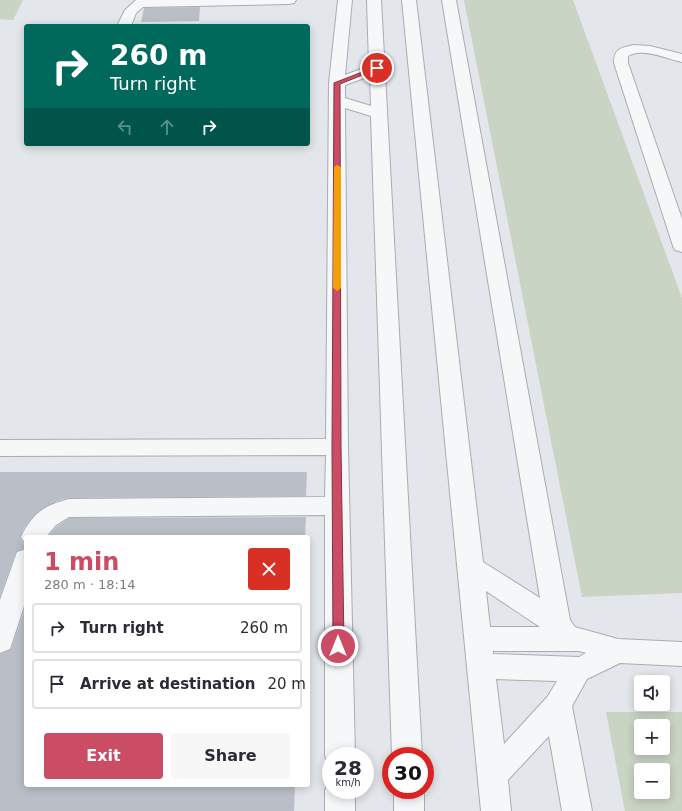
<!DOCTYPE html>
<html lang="en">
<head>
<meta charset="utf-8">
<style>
	:root { --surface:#fff; --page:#f7f7f7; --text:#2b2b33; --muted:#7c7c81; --line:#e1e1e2; --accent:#ca4d65 }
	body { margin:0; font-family:"DejaVu Sans",sans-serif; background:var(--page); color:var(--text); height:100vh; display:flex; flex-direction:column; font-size:15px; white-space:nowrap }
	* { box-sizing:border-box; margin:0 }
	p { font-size:13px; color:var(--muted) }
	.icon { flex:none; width:22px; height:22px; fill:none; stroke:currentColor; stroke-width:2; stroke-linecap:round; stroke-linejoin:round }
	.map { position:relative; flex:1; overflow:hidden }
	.drawer { position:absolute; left:24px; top:535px; width:286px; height:252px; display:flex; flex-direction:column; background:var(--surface); border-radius:4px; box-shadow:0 2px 10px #0003 }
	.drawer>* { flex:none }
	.guide { position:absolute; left:24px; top:24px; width:286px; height:122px; border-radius:4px; box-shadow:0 2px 10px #0003; background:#00695c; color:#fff; overflow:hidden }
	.controls { position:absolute; left:634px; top:675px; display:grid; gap:8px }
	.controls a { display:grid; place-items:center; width:36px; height:36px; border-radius:4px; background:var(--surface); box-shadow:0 2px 10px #0003; font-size:20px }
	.speed { position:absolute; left:322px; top:747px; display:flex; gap:8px; font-size:20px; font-weight:700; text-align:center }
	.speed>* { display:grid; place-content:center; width:52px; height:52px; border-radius:50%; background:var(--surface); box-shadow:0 2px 10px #0003; line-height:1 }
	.speed small { font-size:10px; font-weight:400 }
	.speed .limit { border:6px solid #d22; background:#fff; color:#111 }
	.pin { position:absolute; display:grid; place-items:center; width:34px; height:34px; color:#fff; margin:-17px; border:2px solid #fff; border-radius:50%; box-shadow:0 1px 4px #0007 }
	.me { position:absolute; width:44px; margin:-22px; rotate:0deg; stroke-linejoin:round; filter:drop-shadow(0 0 3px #0008) }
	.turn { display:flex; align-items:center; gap:14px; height:84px; padding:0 20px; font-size:18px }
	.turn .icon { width:52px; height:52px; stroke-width:2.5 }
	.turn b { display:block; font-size:28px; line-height:34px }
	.lanes { display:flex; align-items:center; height:38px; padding:0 20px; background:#0003; justify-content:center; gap:20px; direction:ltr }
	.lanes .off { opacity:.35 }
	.round { display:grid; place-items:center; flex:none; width:42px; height:42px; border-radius:4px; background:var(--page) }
	.summary { display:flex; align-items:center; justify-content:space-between; height:68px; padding:0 20px }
	h1 { font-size:24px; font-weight:600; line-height:30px; color:var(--accent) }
	.cta { display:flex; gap:8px; margin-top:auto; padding:8px 20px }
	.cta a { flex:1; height:46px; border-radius:4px; background:var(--accent); color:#fff; font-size:16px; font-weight:600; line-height:46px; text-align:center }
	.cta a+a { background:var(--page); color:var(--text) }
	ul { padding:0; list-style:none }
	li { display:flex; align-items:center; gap:12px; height:50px; margin:0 8px 6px; padding:0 12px; border:2px solid var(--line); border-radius:4px }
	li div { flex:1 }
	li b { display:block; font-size:15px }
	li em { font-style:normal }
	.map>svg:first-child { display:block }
</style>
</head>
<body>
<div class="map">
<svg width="682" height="811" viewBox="0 0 682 811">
	<rect width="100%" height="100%" fill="#e3e6ea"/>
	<g fill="#c9d4c4" fill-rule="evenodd">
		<polygon points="0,0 23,0 13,20 0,19"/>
		<polygon points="464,0 573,0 682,298 682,593 582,597"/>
		<path d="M606 712H682V811H625ZM641 726H663V748H641ZM641 770H663V792H641Z"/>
	</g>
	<g fill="#babfc7">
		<polygon points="200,7 199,21 141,22 144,8"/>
		<polygon points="0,472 307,472 306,496 69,498 60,500 39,511 24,528 20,538 26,548 16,552 0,596"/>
		<polygon points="306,517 305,537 48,537 57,526 69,518"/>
		<polygon points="26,605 26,785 295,785 294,811 0,811 0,654 11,649"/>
	</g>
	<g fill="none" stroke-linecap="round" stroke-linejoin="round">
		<g stroke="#a8adb4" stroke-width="2">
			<g id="minor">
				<polygon points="136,0 296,0 294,3 289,4 143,7 136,13 131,26 117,26 125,10"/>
				<path d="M338 0H352L345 75 369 66 367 0H381L422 756H392L371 116 345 108 348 447 355 756H331V767L325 756V515L69 517 56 525 46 537H26V545L21 537C33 513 43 506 69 499L325 497 326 455 0 456V440L326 439 329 83ZM370 76 371 106 345 98V85Z"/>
				<path d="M402 0H416L483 562 540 598 442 0H456L570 620 575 627 618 639 682 642V666L620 663 587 679 572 706 592 811H562L549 736 508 780 511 811H481ZM486 591 540 627H490ZM493 651H579L586 653 579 657 493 654ZM496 679 557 681 548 696 504 744Z"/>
				<path d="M634 45 650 46 682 54V62C667 59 643 47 628 56V63L682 219V252L675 250 673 246 614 63C614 48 621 48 634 45Z"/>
				<polygon points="26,549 26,600 10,649 0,653 0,600 17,552"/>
				<polygon points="331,779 331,790 355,790 355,811 325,811 325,790"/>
				<rect x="394" y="790" width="30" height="21"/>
			</g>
		</g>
		<use href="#minor" fill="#f5f7f9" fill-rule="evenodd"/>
	</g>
	<polygon fill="#ca4d65" stroke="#833242" points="375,67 380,68 340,84 341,447 344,646 342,650 338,651 334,650 333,646 332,447 334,83"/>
	<polygon fill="#f59e0b" points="337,165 341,167 341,288 337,291 333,288 334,167"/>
</svg>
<div class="controls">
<a><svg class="icon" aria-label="sound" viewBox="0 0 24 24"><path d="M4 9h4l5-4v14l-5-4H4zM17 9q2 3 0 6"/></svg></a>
<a>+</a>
<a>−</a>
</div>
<div class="speed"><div>28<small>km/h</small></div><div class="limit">30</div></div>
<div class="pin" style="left:377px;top:68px;background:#d93025"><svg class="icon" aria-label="arrive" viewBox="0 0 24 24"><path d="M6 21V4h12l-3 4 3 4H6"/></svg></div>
<svg class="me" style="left:338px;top:646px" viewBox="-20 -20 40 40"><circle r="17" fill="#ca4d65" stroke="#fff" stroke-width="3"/><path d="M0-11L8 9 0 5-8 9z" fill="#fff"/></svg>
<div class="guide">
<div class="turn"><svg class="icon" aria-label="right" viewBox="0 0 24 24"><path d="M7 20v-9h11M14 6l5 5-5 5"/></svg><div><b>260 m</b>Turn right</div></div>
<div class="lanes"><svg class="icon off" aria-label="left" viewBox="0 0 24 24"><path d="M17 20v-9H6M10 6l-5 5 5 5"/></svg><svg class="icon off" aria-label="ahead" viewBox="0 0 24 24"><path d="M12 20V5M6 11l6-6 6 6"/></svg><svg class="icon" aria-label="right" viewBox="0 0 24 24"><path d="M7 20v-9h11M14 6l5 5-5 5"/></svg></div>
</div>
<section class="drawer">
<div class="summary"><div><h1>1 min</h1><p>280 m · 18:14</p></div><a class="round" style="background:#d93025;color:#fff"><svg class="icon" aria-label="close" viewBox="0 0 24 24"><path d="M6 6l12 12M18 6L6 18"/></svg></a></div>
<ul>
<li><svg class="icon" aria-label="right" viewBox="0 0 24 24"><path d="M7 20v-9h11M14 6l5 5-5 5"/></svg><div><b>Turn right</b></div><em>260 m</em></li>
<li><svg class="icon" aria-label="arrive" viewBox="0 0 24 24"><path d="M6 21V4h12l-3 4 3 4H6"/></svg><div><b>Arrive at destination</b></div><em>20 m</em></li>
</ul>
<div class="cta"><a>Exit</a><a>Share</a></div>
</section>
</div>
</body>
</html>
